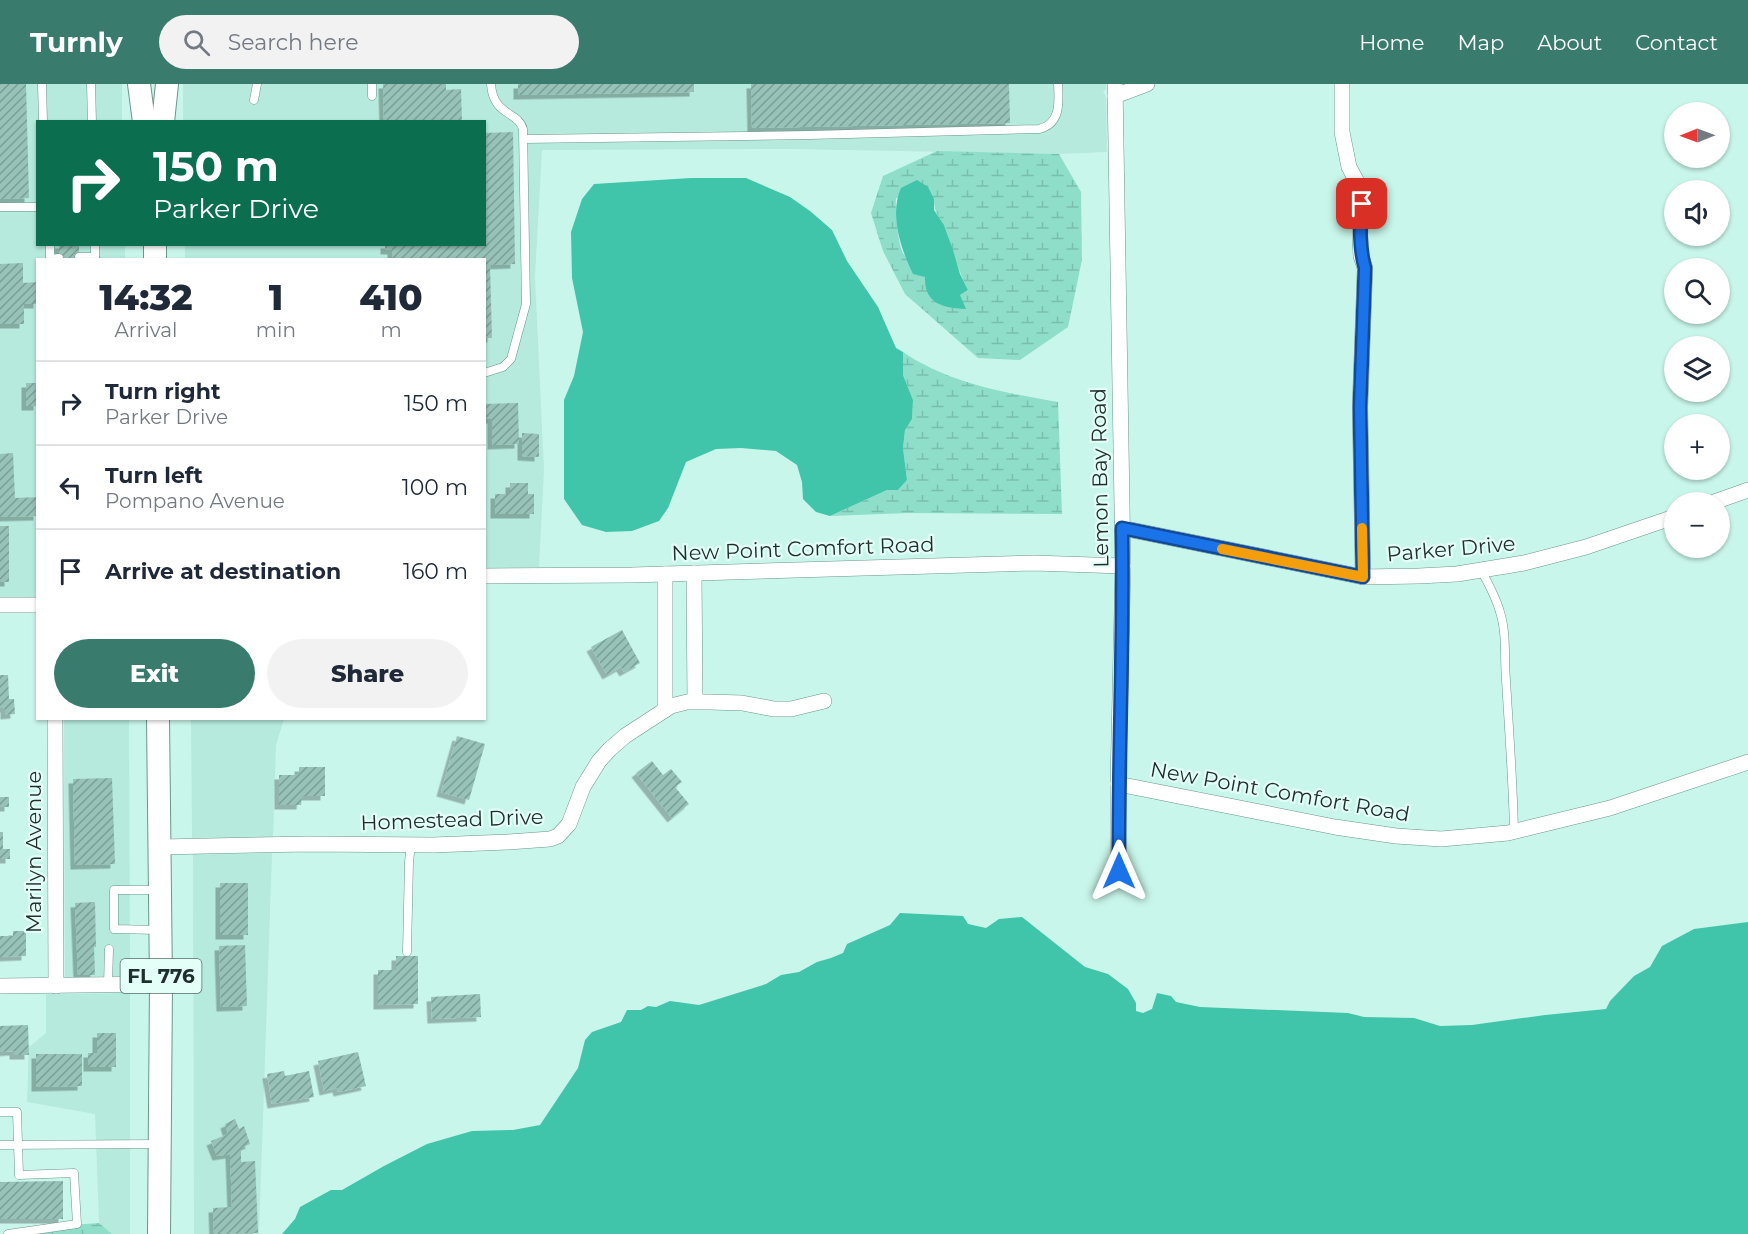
<!DOCTYPE html>
<html lang="en">
<head>
<meta charset="utf-8">
<style>
	:root { --surface:#fff; --page:#f2f2f3; --text:#1f2937; --muted:#747a83; --line:#e0e1e3; --accent:#397b6d }
	body { margin:0; font-family:Montserrat,sans-serif; background:var(--page); color:var(--text); height:100vh; display:flex; flex-direction:column; font-size:22px; white-space:nowrap }
	* { box-sizing:border-box; margin:0 }
	p { font-size:20px; color:var(--muted) }
	.icon { flex:none; width:33px; height:33px; fill:none; stroke:currentColor; stroke-width:2; stroke-linecap:round; stroke-linejoin:round }
	.map { position:relative; flex:1; overflow:hidden }
	.details { position:absolute; left:36px; top:174px; width:450px; height:462px; display:flex; flex-direction:column; background:var(--surface); border-radius:0px; box-shadow:0 2px 4px #0004 }
	.details>* { flex:none }
	.banner { position:absolute; left:36px; top:36px; width:450px; height:126px; border-radius:0px; box-shadow:0 2px 4px #0004; background:#0b6e4f; color:#fff; overflow:hidden }
	.needle { width:39px; rotate:269deg }
	.fabs { position:absolute; left:1664px; top:18px; display:grid; gap:12px }
	.fabs a { display:grid; place-items:center; width:66px; height:66px; border-radius:50%; background:var(--surface); box-shadow:0 2px 4px #0004; font-size:30px }
	.pin { position:absolute; display:grid; place-items:center; width:51px; height:51px; color:#fff; margin:-26px; border-radius:12px; box-shadow:0 3px 9px #0006 }
	.me { position:absolute; width:66px; margin:-33px; rotate:0deg; stroke-linejoin:round; filter:drop-shadow(0 0 4px #0008) }
	.turn { display:flex; align-items:center; gap:21px; height:126px; padding:0 18px; font-size:27px }
	.turn .icon { width:78px; height:78px; stroke-width:2.5 }
	.turn b { display:block; font-size:42px; line-height:51px }
	.eta { display:flex; justify-content:space-evenly; align-items:center; height:102px; text-align:center }
	.eta b { font-size:36px; font-weight:800; line-height:42px }
	.button { display:flex; gap:12px; margin-top:auto; padding:12px 18px }
	.button a { flex:1; height:69px; border-radius:36px; background:var(--accent); color:#fff; font-size:24px; font-weight:800; line-height:69px; text-align:center }
	.button a+a { background:var(--page); color:var(--text) }
	ul { padding:0; list-style:none }
	li { display:flex; align-items:center; gap:18px; height:84px; padding:0 18px; border-top:2px solid var(--line) }
	li div { flex:1 }
	li b { display:block; font-size:22px }
	li em { font-style:normal }
	header { display:flex; align-items:center; gap:36px; box-sizing:border-box; height:84px; padding:0 30px; background:var(--accent); color:#fff }
	header strong { font-size:28px }
	nav { display:flex; gap:33px; margin-inline-start:auto; font-size:21px }
	.search { width:420px; height:54px; background:var(--page); display:flex; align-items:center; gap:15px; box-sizing:border-box; padding:0 21px; border-radius:33px; color:var(--muted); font-size:22px }
	.map>svg:first-child { display:block }
</style>
</head>
<body>
<header>
<strong>Turnly</strong>
<div class="search"><svg class="icon" aria-label="search" viewBox="0 0 24 24"><circle cx="10" cy="10" r="6"/><path d="M15 15l6 6"/></svg>Search here</div>
<nav><a>Home</a><a>Map</a><a>About</a><a>Contact</a></nav>
</header>
<div class="map">
<svg width="1748" height="1150" viewBox="0 0 1748 1150">
	<defs>
		<pattern id="wetland-marsh" width="20" height="14" patternUnits="userSpaceOnUse" patternTransform="scale(1.5)"><rect width="20" height="14" fill="#8edeca"/><path d="M1 5h8M5 5V1M11 12h8M15 12V8" fill="none" stroke="#7abfae"/></pattern>
		<pattern id="building-hatch" width="6" height="6" patternUnits="userSpaceOnUse" patternTransform="scale(1.5)"><rect width="6" height="6" fill="#97c2b7"/><path d="M-1 1l2-2M0 6l6-6M5 7l2-2" fill="none" stroke="#7b9e95"/></pattern>
		<filter id="shadow"><feDropShadow dx="-4.5" dy="4.5" stdDeviation="0" flood-color="#0004"/></filter>
	</defs>
	<rect width="100%" height="100%" fill="#c9f6ea"/>
	<g fill="#b5eadc">
		<polygon points="0,0 122,0 122,37 38,38 38,160 125,161 125,175 38,176 37,513 0,513"/>
		<polygon points="183,0 1106,0 1106,6 1103,7 1106,13 1107,68 1059,70 792,65 542,66 535,193 544,386 539,483 485,484 484,176 185,175 185,161 484,160 484,38 183,38"/>
		<polygon points="64,635 129,635 130,892 65,893"/>
		<polygon points="191,635 284,635 276,661 273,753 192,754"/>
		<polygon points="272,769 259,1150 194,1150 193,770"/>
		<polygon points="130,909 130,1150 112,1150 99,1139 95,1030 27,1018 29,963 46,949 46,910"/>
	</g>
	<g fill="url(#wetland-marsh)" fill-rule="evenodd">
		<path d="M937 67 1059 70 1081 108 1082 176 1068 243 1020 276 978 274 905 210 883 167 871 129 883 92ZM896 114 934 115C934 131 941 133 946 146 953 166 958 187 968 206L960 211 965 225C947 210 916 189 903 169 898 160 895 126 896 114Z"/>
		<path d="M903 268C948 299 1006 309 1058 318L1062 430 908 429 830 432 887 406H898L907 396 903 364 905 346 912 335 913 316 903 291Z"/>
		<polygon points="99,1139 112,1150 27,1150 72,1141"/>
	</g>
	<g fill="#40c4aa">
		<polygon points="691,94 746,94 790,113 810,127 832,146 847,177 878,223 896,264 903,268 903,291 913,316 912,335 905,346 903,364 907,396 898,406 887,406 830,432 816,428 803,415 802,398 797,381 776,367 741,364 716,365 686,378 668,424 659,437 632,447 606,448 582,441 564,415 564,316 574,292 583,248 572,194 571,148 582,115 594,100"/>
		<path d="M917 96 928 103 934 115V126L944 141 953 166 960 190 968 206 960 211 966 225C944 224 924 220 925 193L913 190C901 165 889 131 901 104Z"/>
		<polygon points="900,829 963,832 968,840 986,844 999,835 1022,833 1085,883 1108,890 1128,905 1136,919 1136,927 1143,929 1152,925 1157,909 1171,912 1176,918 1200,923 1348,929 1364,933 1414,934 1440,942 1472,941 1545,931 1606,925 1610,917 1634,892 1650,883 1662,862 1694,845 1748,838 1748,1150 282,1150 295,1135 300,1123 331,1106 342,1106 384,1082 427,1060 472,1047 513,1046 540,1041 578,984 585,956 592,948 621,938 627,926 641,926 648,922 656,923 670,917 699,921 766,900 781,891 799,888 817,878 831,874 843,869 847,860 890,841"/>
	</g>
	<g fill="url(#building-hatch)" filter="url(#shadow)">
		<polygon points="0,0 26,0 29,114 0,115"/>
		<polygon points="383,0 446,0 446,6 461,5 462,38 384,38"/>
		<polygon points="518,0 694,0 694,8 518,11"/>
		<polygon points="751,0 1009,0 1010,39 752,44"/>
		<polygon points="513,48 515,180 490,181 492,254 484,254 484,176 392,176 392,166 385,166 385,160 484,160 484,49"/>
		<rect x="59" y="160" width="20" height="16"/>
		<polygon points="23,179 23,199 38,198 38,220 24,220 24,240 0,240 0,180"/>
		<rect x="26" y="299" width="12" height="23"/>
		<polygon points="518,319 519,360 492,361 492,335 484,335 484,320"/>
		<polygon points="522,349 539,350 539,373 522,372"/>
		<polygon points="13,369 15,414 38,413 38,432 0,433 0,370"/>
		<polygon points="510,399 528,399 528,410 534,410 534,430 495,430 495,410 510,410"/>
		<rect x="0" y="442" width="9" height="56"/>
		<polygon points="622,546 640,579 624,588 621,583 607,591 591,563"/>
		<polygon points="0,591 8,591 9,615 14,615 15,630 5,631 5,624 0,624"/>
		<polygon points="457,652 485,660 469,716 441,708"/>
		<polygon points="652,677 663,691 671,685 682,698 675,703 689,720 672,734 636,689"/>
		<polygon points="299,683 325,683 325,712 302,712 301,721 279,721 279,691 299,691"/>
		<polygon points="112,694 115,780 75,781 73,695"/>
		<rect x="0" y="713" width="9" height="10"/>
		<polygon points="0,748 3,748 3,765 10,765 10,775 0,775"/>
		<rect x="220" y="799" width="28" height="52"/>
		<polygon points="95,818 96,863 94,863 95,891 78,891 75,819"/>
		<polygon points="13,847 26,847 26,872 0,873 0,852 13,852"/>
		<polygon points="245,861 247,922 221,923 219,862"/>
		<polygon points="396,872 418,872 418,920 378,921 378,886 396,886"/>
		<polygon points="480,910 481,933 432,935 431,913"/>
		<polygon points="28,941 29,971 14,971 14,967 0,968 0,942"/>
		<polygon points="97,949 116,949 116,983 88,983 88,969 97,969"/>
		<polygon points="358,968 366,1002 338,1008 337,1004 324,1007 318,977"/>
		<polygon points="36,970 82,970 82,1002 36,1003"/>
		<polygon points="284,987 285,992 309,987 314,1013 272,1020 267,990"/>
		<polygon points="235,1035 239,1045 244,1042 250,1060 241,1064 241,1078 255,1077 258,1149 214,1150 213,1124 232,1123 230,1070 217,1072 211,1057 228,1050 225,1040"/>
		<polygon points="63,1097 63,1135 0,1135 0,1098"/>
	</g>
	<g fill="none" stroke-linecap="round" stroke-linejoin="round">
		<g stroke="#6c968b" stroke-width="9">
			<g id="lane">
				<polyline points="42,0 43,38"/>
				<polyline points="91,0 92,38"/>
				<polyline points="372,0 372,12"/>
				<polyline points="254,16 257,0"/>
				<path d="M524 55 810 51 1039 45C1061 40 1059 18 1058 0"/>
				<polyline points="0,123 38,123"/>
				<polyline points="50,160 50,176"/>
				<polyline points="79,173 95,173"/>
				<polyline points="50,175 59,174"/>
				<polyline points="95,176 95,160"/>
				<path d="M484 289 503 283 511 275 526 220 523 45C518 27 493 32 491 0"/>
				<path d="M1481 486C1488 499 1496 513 1500 528 1507 550 1504 574 1506 596 1509 647 1513 697 1514 748"/>
				<polyline points="157,806 114,806 114,845 159,846"/>
				<polyline points="407,868 409,778 411,760"/>
				<polyline points="108,901 109,865"/>
				<polyline points="0,1028 17,1028 19,1091 74,1089 77,1140 8,1150"/>
				<polyline points="0,1061 157,1060"/>
			</g>
		</g>
		<g stroke="#6c968b" stroke-width="16">
			<g id="street">
				<polyline points="1115,0 1123,482 1118,700 1118,787"/>
				<polyline points="1342,0 1342,48 1349,83 1356,96 1361,109 1360,152 1361,172 1365,184 1360,323 1363,493"/>
				<polyline points="1115,12 1147,0"/>
				<polyline points="1714,418 1748,406"/>
				<polyline points="1122,444 1363,493 1419,492 1457,490 1524,479 1586,463 1674,433"/>
				<polyline points="694,489 695,617"/>
				<polyline points="484,492 632,491 1034,479 1123,482"/>
				<polyline points="0,521 38,521"/>
				<polyline points="665,626 665,490"/>
				<polyline points="55,634 56,902"/>
				<polyline points="1118,700 1335,743 1396,752 1441,755 1508,749 1610,724 1748,678"/>
				<polyline points="160,763 308,760 433,761 508,758 550,755 558,752 569,740 583,703 599,677 610,665 625,652 671,622 687,618 710,618 742,619 774,625 791,625 824,617"/>
				<polyline points="0,902 161,900"/>
			</g>
		</g>
		<g stroke="#6c968b" stroke-width="24">
			<g id="primary">
				<polyline points="139,0 144,38"/>
				<polyline points="163,38 167,0"/>
				<polyline points="155,160 155,176"/>
				<polyline points="158,634 161,900 159,1150"/>
			</g>
		</g>
		<use href="#lane" stroke="#fff" stroke-width="8"/>
		<use href="#street" stroke="#fff" stroke-width="15"/>
		<use href="#primary" stroke="#fff" stroke-width="22"/>
	</g>
	<g fill="none" stroke-linecap="round" stroke-linejoin="round">
		<g stroke="#114b97" stroke-width="15">
			<path id="route" d="M1119 787C1118 673 1124 559 1122 444L1363 493 1360 323 1365 184C1359 163 1360 142 1362 120"/>
		</g>
		<use href="#route" stroke="#1a73e8" stroke-width="10"/>
		<polyline stroke="#f59e0b" stroke-width="10" points="1222,465 1363,493 1362,444"/>
	</g>
	<g text-anchor="middle" stroke-width="4.5" stroke-linejoin="round" paint-order="stroke">
		<rect fill="#e4fff7" stroke="#5a6e69" stroke-width="1.5" x="120.5" y="875" width="81" height="34" rx="4.5"/>
		<g font-size="20" font-weight="bold" fill="#1f302c">
			<text x="161" y="899">FL 776</text>
		</g>
		<g font-size="21" fill="#1f302c" stroke="#e4fff7">
			<text transform="translate(1100 394) rotate(-91)" y="7">Lemon Bay Road</text>
			<text transform="translate(803 465) rotate(-2)" y="7">New Point Comfort Road</text>
			<text transform="translate(1451 465) rotate(-5)" y="7">Parker Drive</text>
			<text transform="translate(1280 708) rotate(10)" y="7">New Point Comfort Road</text>
			<text transform="translate(452 736) rotate(-2)" y="7">Homestead Drive</text>
			<text transform="translate(34 768) rotate(-90)" y="7">Marilyn Avenue</text>
		</g>
	</g>
</svg>
<div class="fabs">
<a><svg class="needle" viewBox="-14 -14 28 28"><path d="M0-13l5 13h-10z" fill="#e53935"/><path d="M0 13l5-13h-10z" fill="#747a83"/></svg></a>
<a><svg class="icon" aria-label="sound" viewBox="0 0 24 24"><path d="M4 9h4l5-4v14l-5-4H4zM17 9q2 3 0 6"/></svg></a>
<a><svg class="icon" aria-label="search" viewBox="0 0 24 24"><circle cx="10" cy="10" r="6"/><path d="M15 15l6 6"/></svg></a>
<a><svg class="icon" aria-label="layers" viewBox="0 0 24 24"><path d="M12 4l9 5-9 5-9-5zM3 14l9 5 9-5"/></svg></a>
<a>+</a>
<a>−</a>
</div>
<div class="pin" style="left:1362px;top:120px;background:#d93025"><svg class="icon" aria-label="arrive" viewBox="0 0 24 24"><path d="M6 21V4h12l-3 4 3 4H6"/></svg></div>
<svg class="me" style="left:1119px;top:787px" viewBox="-20 -20 40 40"><path d="M0-17L14 15 0 8-14 15z" fill="#1a73e8" stroke="#fff" stroke-width="4"/></svg>
<div class="banner">
<div class="turn"><svg class="icon" aria-label="right" viewBox="0 0 24 24"><path d="M7 20v-9h11M14 6l5 5-5 5"/></svg><div><b>150 m</b>Parker Drive</div></div>
</div>
<section class="details">
<div class="eta">
<div><b>14:32</b><p>Arrival</p></div>
<div><b>1</b><p>min</p></div>
<div><b>410</b><p>m</p></div>
</div>
<ul>
<li><svg class="icon" aria-label="right" viewBox="0 0 24 24"><path d="M7 20v-9h11M14 6l5 5-5 5"/></svg><div><b>Turn right</b><p>Parker Drive</p></div><em>150 m</em></li>
<li><svg class="icon" aria-label="left" viewBox="0 0 24 24"><path d="M17 20v-9H6M10 6l-5 5 5 5"/></svg><div><b>Turn left</b><p>Pompano Avenue</p></div><em>100 m</em></li>
<li><svg class="icon" aria-label="arrive" viewBox="0 0 24 24"><path d="M6 21V4h12l-3 4 3 4H6"/></svg><div><b>Arrive at destination</b></div><em>160 m</em></li>
</ul>
<div class="button"><a>Exit</a><a>Share</a></div>
</section>
</div>
</body>
</html>
